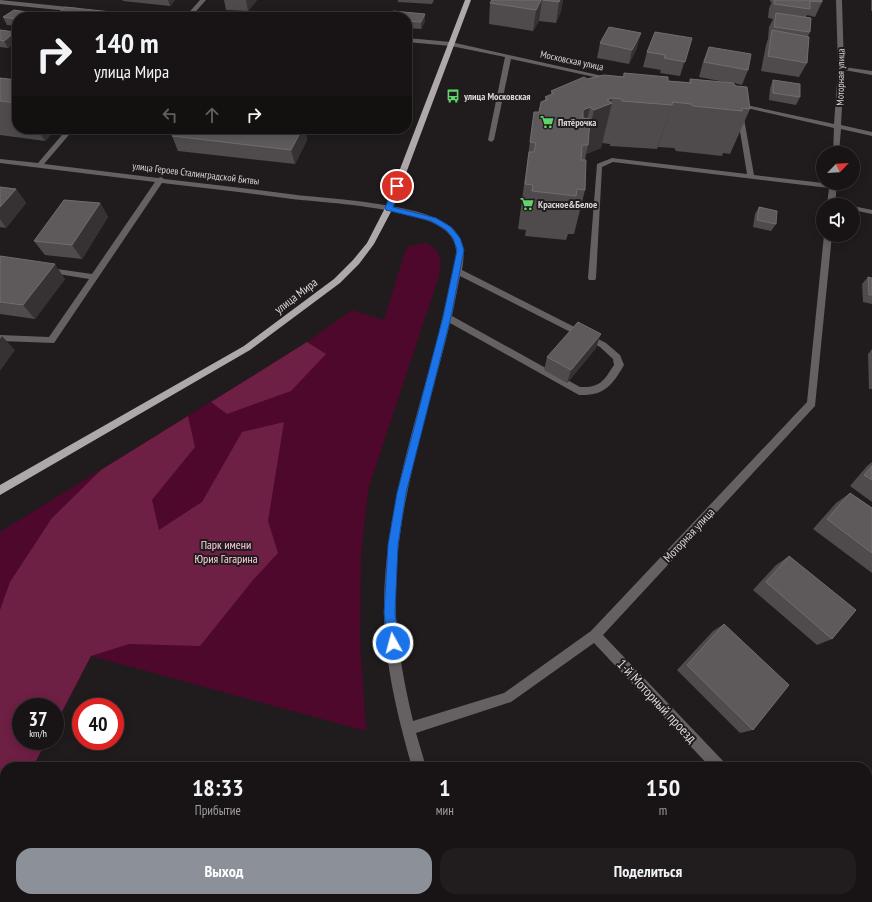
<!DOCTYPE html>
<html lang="ru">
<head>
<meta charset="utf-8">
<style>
	:root { --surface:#181415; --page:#211d1e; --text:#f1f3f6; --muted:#9f9ea0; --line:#363334; --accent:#8c9099 }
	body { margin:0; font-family:"PT Sans Narrow",sans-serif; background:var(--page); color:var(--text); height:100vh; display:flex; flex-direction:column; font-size:15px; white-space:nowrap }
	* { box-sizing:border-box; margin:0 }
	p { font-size:13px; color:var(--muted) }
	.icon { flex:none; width:22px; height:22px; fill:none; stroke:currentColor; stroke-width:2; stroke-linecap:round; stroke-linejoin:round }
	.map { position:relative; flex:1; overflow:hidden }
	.side { position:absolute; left:0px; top:762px; width:872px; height:140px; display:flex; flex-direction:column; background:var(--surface); border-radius:16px 16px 0 0; box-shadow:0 2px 10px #0003,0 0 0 1px var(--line) }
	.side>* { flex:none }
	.hud { position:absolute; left:12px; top:12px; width:400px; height:122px; border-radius:16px; box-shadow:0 2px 10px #0003,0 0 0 1px var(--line); background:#181415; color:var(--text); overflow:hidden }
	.needle { width:26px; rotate:65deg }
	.controls { position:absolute; left:816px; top:146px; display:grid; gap:8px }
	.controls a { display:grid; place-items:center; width:44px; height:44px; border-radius:50%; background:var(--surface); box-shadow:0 2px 10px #0003,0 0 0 1px var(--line); font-size:20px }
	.speed { position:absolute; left:12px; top:698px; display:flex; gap:8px; font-size:20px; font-weight:700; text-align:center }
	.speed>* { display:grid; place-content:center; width:52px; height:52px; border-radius:50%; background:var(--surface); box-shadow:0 2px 10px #0003,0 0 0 1px var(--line); line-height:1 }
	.speed small { font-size:10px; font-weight:400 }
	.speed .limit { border:6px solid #d22; background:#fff; color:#111 }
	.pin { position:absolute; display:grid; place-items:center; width:34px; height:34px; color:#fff; margin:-17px; border:2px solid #fff; border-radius:50%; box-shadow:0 1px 4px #0007 }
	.me { position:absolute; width:44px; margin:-22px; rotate:353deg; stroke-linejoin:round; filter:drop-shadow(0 0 3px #0008) }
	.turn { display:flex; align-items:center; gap:14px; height:84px; padding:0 16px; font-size:18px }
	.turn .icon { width:52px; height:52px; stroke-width:2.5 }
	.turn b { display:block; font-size:28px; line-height:34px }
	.lanes { display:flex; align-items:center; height:38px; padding:0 16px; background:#0003; justify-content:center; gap:20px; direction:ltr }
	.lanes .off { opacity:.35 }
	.eta { display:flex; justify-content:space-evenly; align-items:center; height:68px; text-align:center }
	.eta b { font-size:24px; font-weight:800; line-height:28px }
	.button { display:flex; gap:8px; margin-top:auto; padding:8px 16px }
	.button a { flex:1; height:46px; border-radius:16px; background:var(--accent); color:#fff; font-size:16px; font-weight:800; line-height:46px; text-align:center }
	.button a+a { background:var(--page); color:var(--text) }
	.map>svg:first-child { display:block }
</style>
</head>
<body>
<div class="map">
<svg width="872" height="902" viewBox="0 0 872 902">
	<rect width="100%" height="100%" fill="#201b1c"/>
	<path fill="#4e082c" d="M424 243C442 248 441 260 439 276L368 490 361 556 360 642 366 731 91 656 55 725V707H21V741H46L33 767H5V820L0 829V532L307 342 352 310 384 320 405 251 409 246Z"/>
	<g fill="#6e1f44">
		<polygon points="307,342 326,354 291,391 227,414 211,402"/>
		<polygon points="188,416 195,447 152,500 159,530 202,502 242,432 284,422 268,521 278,553 253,580 200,646 129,644 91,656 55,725 55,707 21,707 21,741 46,741 33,767 5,767 5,808 0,806 0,610 10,582 52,518 101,470"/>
	</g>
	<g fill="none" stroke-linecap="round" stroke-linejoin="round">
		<g fill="#656162" fill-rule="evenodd">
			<polygon points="0,0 78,8 81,10 78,12 0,4"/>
			<polygon points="200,0 206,0 191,17 185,17"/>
			<polygon points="836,0 842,0 844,67 872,71 872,75 844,70 841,125 872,132 872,136 841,129 839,153 833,153 834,128 734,105 737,103 834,124 838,68"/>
			<polygon points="117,12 153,15 156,17 115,15 114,14"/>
			<polygon points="407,38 451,42 616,79 613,81 511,59 494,140 491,142 488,140 505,57 451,46 407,42"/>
			<polygon points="740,111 743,113 754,175 823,183 837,183 835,205 827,205 829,188 613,162 602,167 596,278 595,280 589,280 588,278 597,164 612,158 747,174 737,113"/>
			<path d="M67 129H74L44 164 158 178 161 177 164 179C208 184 253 189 297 195 333 199 427 204 452 228 465 240 465 254 462 270L606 343 620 355 624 365C612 386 604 396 579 395L450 323C427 419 391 516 396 616 398 652 405 687 413 721L504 693 591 631 807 402 824 235H832L815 406 603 635 724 762 726 767H710L594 643 511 702 416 733 426 767H412C398 718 385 665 384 614 383 530 407 450 429 370 437 343 443 315 449 288 452 276 457 263 456 251 456 244 452 237 447 232 423 208 328 203 292 199 249 193 205 188 162 183L54 343 0 341V335L49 337 89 279 46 272 43 271V267L92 274 155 182 0 163V159L38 163ZM460 276 600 347 613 359 614 365C604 380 601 388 580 387L452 316Z"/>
			<polygon points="853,206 872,210 872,214 853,210"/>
			<polygon points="21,897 35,897 33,902 19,902"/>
			<polygon points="221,897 235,897 234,902 220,902"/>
			<polygon points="470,897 485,897 487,902 472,902"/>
			<polygon points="834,897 851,897 853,902 836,902"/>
		</g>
		<polygon fill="#aea8aa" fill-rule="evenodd" points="465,0 471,0 393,208 374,244 359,264 340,283 250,350 0,495 0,485 244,346 334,279 353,260 367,243 385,208"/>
	</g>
	<g fill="#4f4a4c">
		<polygon points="122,0 175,0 170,6 123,1"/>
		<polygon points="224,0 257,0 248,11 226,10"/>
		<polygon points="398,0 434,0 432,4 398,2"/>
		<polygon points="491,0 563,0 561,11 556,23 539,21 533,31 489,24 490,3"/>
		<polygon points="770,0 822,0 822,2 815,17 807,15 806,17 810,32 808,36 807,63 799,77 761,71 766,45 768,39 769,27 773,19 768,18 769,8 772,2 770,2"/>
		<rect x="871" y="0" width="1" height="11"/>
		<polygon points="3,17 17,17 17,26 7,25"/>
		<polygon points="407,17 425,21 421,29 407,28"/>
		<polygon points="0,30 15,32 17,35 17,41 8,48 0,47"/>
		<polygon points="692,38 680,76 660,73 661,70 643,67 647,52"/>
		<polygon points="600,43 637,48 629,64 597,58"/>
		<polygon points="709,47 748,70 742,85 734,83 750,109 730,154 723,153 722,156 676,151 674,148 658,147 657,149 610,146 610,144 602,143 601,148 586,154 585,160 585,190 574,234 568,234 566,240 525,236 526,230 518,229 534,112 539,112 545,100 545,97 551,95 551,91 587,79 623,76 624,73 668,81 689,82 690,79 730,83 699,77 703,62"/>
		<polygon points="0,78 17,80 17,129 56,129 45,141 0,135"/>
		<polygon points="773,80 800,97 796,105 769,100 770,88"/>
		<polygon points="178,129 305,129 307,140 295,164 178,151 172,136"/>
		<polygon points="0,187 16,189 26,203 6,228 0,227"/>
		<polygon points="100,203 108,217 82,259 45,255 34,241"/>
		<polygon points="759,207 776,224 771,231 753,227 755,214"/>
		<polygon points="0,256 65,279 35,319 0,314"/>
		<polygon points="868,277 872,278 872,304 863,302 862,284"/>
		<polygon points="596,348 567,383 544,370 547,357"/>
		<polygon points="872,349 872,389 869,389 868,354"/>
		<polygon points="872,462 872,502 850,486 867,466"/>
		<polygon points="850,493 872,508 872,573 813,529 836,503"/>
		<polygon points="789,556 832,639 817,645 753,590 776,565"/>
		<polygon points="724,624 753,730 740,733 677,670 713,631"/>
	</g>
	<g fill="#363132">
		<polygon points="168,0 175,0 170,6"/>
		<polygon points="246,0 257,0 248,11"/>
		<polygon points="542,0 539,21 533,31 536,10"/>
		<polygon points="560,0 563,0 561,11 556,23 559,2"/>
		<polygon points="27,12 30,17 20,17"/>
		<polygon points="130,14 132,17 127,17"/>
		<polygon points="425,14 425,21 421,29 421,22"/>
		<polygon points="15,32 17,35 17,41 8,48 4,41"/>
		<polygon points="641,33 637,48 629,64 632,50"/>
		<polygon points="411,42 411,56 407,65 407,50"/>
		<polygon points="612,98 611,104 612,103 601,148 586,154 588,145 586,145 594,110 607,100"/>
		<polygon points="673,102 658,147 657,149"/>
		<polygon points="590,107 580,152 583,110"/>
		<polygon points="37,129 56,129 45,141"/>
		<polygon points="302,129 305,129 307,140 295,164 291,150"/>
		<polygon points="16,189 26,203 6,228 0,219 0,207"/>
		<polygon points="100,203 108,217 82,259 72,245"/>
		<polygon points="55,264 65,279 35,319 23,305"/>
		<polygon points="601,334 596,348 567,383 571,370"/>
		<polygon points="2,336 15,350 0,371 0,339"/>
		<polygon points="123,897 153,897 170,902 140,902"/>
	</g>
	<g fill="#5e595a" stroke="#726c6e">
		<polygon points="492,0 541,0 536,10 490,3"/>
		<polygon points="543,0 560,0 559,2"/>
		<polygon points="774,0 822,0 822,2 810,1 810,9 774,4"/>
		<polygon points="65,7 130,14 127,17 54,17"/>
		<polygon points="14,10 27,12 20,17 17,17 17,19 16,19 3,17"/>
		<polygon points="393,11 425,14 421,22 407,21 407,17 390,17"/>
		<polygon points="776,13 811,18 810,32 774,27"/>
		<polygon points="609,27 641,33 632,50 600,43"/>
		<polygon points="0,30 15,32 4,41 0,40"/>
		<polygon points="772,30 809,37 807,63 768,56"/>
		<polygon points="655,32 692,38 685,62 664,58 665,55 647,52"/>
		<polygon points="407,41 411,42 407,50"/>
		<polygon points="709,47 751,54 748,70 704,62"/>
		<polygon points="624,73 668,77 668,81 691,83 690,79 733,83 736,86 747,87 750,109 742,108 742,111 693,106 691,104 673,102 672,105 622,101 622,99 612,98 607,100 612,103 594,110 590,107 583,110 583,118 590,119 588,145 582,145 581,160 586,160 585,190 577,189 576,196 532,191 533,185 525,184 529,152 534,152 536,143 530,142 534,112 539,112 541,102 548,99 545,97 554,93 551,91 584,77 587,79 604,75 624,77"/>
		<polygon points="0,78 17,80 17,103 0,101"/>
		<polygon points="773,80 800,84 800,97 773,93"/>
		<polygon points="178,129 302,129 291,150 172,136"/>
		<polygon points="0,187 16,189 0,207"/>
		<polygon points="64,200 100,203 72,245 34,241"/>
		<polygon points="759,207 777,211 776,224 757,220"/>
		<polygon points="0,256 55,264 23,305 0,302"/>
		<polygon points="868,277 872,278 872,295 869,295"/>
		<polygon points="578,322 601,334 571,370 547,357"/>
		<polygon points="872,466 872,480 864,475"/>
		<polygon points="850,493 872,508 872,553 827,519"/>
		<polygon points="789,556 856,610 832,639 766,582"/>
		<polygon points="724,624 789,685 753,730 687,665"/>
		<polygon points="58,897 123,897 140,902 55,902"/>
	</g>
	<polygon fill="#1a73e8" stroke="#114b97" points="397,184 400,186 393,207 436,218 451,227 460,238 464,250 451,317 406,493 398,545 395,613 399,643 397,647 393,649 389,647 388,643 384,613 388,545 397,493 443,317 457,250 453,238 446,230 431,221 386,210 385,208 394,186"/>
	<defs>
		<g id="bus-bare" transform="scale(1.08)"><path d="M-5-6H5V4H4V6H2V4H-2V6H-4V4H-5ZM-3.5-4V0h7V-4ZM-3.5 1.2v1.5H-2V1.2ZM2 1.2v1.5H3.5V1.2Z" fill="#5fd56b" stroke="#201b1c" stroke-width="2.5" paint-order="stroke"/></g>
		<g id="supermarket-bare" transform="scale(1.08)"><path d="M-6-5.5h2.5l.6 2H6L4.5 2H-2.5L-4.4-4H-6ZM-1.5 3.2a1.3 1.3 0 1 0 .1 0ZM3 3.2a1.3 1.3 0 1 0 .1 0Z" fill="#5fd56b" stroke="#201b1c" stroke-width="2.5" paint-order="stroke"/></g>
	</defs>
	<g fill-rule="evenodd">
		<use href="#bus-bare" x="453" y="96"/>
		<use href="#supermarket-bare" x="547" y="122"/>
		<use href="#supermarket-bare" x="527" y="204"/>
	</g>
	<g text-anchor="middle" stroke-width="4" stroke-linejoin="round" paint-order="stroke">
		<g font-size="10" fill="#dad6d7" stroke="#201b1c">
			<text transform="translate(572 60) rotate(12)" y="4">Московская улица</text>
			<text transform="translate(840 77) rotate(-89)" y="4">Моторная улица</text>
			<text transform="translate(196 173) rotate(7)" y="4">улица Героев Сталинградской Битвы</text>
		</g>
		<g font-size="10" font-weight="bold" fill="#dad6d7" stroke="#201b1c" text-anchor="start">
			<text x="464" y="100">улица Московская</text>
			<text x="558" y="126">Пятёрочка</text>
			<text x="538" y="208">Красное&amp;Белое</text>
		</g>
		<g font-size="12" fill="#dad6d7" stroke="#201b1c">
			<text transform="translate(296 296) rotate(-37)" y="4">улица Мира</text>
			<text transform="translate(689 535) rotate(-47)" y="4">Моторная улица</text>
		</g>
		<g font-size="12" fill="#fecedf" stroke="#201b1c">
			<text x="226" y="549">Парк имени<tspan x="226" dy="14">Юрия Гагарина</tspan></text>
		</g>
		<g font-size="14" fill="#dad6d7" stroke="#201b1c">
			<text transform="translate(657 701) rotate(47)" y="5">1-й Моторный проезд</text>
		</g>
	</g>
</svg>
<div class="controls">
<a><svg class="needle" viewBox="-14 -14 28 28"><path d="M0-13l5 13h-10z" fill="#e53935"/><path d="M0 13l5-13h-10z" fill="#9f9ea0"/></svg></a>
<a><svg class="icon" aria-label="sound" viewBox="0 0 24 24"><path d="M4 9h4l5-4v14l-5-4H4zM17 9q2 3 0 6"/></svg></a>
</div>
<div class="speed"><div>37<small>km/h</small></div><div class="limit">40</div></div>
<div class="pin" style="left:397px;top:186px;background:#d93025"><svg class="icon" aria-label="arrive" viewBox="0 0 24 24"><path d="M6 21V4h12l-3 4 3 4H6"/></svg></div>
<svg class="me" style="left:393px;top:643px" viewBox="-20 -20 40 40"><circle r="17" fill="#1a73e8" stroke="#fff" stroke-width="3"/><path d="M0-11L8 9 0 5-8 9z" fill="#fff"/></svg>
<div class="hud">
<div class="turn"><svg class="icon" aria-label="right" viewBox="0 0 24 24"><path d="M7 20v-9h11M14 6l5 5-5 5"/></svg><div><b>140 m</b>улица Мира</div></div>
<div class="lanes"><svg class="icon off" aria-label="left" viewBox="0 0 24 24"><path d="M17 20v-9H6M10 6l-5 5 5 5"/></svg><svg class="icon off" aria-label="ahead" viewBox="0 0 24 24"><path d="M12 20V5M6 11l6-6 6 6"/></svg><svg class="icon" aria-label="right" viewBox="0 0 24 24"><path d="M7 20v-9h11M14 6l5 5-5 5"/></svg></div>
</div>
<section class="side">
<div class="eta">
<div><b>18:33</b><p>Прибытие</p></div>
<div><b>1</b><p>мин</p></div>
<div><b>150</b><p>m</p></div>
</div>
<div class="button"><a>Выход</a><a>Поделиться</a></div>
</section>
</div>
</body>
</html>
